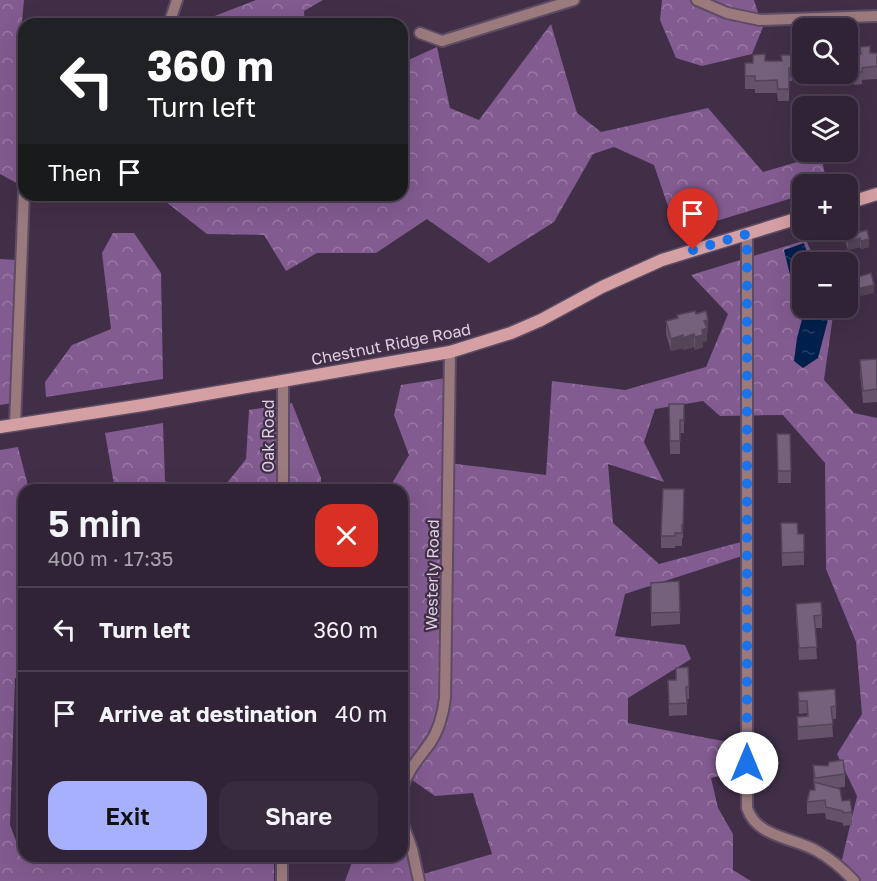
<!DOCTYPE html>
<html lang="en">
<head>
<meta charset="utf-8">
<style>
	:root { --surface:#312336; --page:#392b3e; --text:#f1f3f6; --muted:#a8a4ad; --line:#4c4051; --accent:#a7b0fc }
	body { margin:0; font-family:"Golos Text",sans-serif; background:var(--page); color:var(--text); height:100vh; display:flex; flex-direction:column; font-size:22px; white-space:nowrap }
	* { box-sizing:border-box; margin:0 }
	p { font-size:20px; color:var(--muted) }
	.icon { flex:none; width:33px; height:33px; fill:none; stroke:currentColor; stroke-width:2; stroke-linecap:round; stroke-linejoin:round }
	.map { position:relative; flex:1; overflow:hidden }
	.drawer { position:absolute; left:18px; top:484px; width:390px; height:378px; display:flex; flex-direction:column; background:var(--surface); border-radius:18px; box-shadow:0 6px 24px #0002,0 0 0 2px var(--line) }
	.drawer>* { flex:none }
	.top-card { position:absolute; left:18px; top:18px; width:390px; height:183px; border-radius:18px; box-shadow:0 6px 24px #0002,0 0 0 2px var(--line); background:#202124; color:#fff; overflow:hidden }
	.fabs { position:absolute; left:792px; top:18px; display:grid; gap:12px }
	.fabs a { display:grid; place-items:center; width:66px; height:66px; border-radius:12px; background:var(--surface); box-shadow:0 6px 24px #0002,0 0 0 2px var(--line); font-size:30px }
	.pin { position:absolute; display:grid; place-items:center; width:51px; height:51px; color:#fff; margin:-62px -26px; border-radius:50% 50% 50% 0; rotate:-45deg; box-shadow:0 0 6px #0007 }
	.pin .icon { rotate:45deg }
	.me { position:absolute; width:66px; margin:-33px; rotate:0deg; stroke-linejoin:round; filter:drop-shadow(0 0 4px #0008) }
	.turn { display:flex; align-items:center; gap:21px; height:126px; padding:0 30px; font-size:27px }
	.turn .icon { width:78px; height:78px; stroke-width:2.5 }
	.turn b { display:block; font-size:42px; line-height:51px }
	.then { display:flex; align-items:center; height:57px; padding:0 30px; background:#0003; gap:12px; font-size:22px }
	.round { display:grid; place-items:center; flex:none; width:63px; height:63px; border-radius:18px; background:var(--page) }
	.head { display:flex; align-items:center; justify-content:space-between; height:102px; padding:0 30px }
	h1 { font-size:36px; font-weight:600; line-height:45px }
	.cta { display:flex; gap:12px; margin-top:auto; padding:12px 30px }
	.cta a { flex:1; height:69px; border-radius:18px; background:var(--accent); color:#111; font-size:24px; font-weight:600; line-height:69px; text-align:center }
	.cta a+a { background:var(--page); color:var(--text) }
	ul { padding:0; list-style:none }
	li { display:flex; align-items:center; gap:18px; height:84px; padding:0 30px; border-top:2px solid var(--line) }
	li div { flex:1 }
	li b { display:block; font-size:22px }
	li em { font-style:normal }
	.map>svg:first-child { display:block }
</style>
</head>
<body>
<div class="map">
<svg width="877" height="881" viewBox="0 0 877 881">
	<defs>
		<pattern id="forest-crowns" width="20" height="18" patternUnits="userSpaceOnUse" patternTransform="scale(1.5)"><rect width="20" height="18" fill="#825b90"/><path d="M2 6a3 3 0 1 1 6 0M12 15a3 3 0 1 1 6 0" fill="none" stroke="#9979a4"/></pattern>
		<pattern id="water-ripples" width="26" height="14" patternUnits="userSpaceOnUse" patternTransform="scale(1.5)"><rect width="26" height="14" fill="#00204c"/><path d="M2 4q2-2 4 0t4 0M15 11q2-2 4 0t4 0" fill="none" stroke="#253f66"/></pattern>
	</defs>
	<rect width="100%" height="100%" fill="#412f48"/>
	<g fill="url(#forest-crowns)">
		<polygon points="0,0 24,0 19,54 24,59 24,187 0,174"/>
		<polygon points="256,0 323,0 304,11 305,24 194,24"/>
		<polygon points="662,0 754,0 763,27 752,54 702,66 676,58 660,20"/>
		<polygon points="551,24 577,113 601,132 708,108 763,172 821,155 827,184 802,184 802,195 677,233 654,165 614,147 593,154 554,222 489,263 427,219 376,253 317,253 286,271 264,235 207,234 157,195 402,195 402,63 437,47 450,108 479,120"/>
		<polygon points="113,233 134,233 161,273 163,379 46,397 45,382 72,345 111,329 102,253"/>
		<polygon points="806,240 816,262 802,262 802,308 834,308 824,380 854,413 877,418 877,881 847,881 840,868 857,796 837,754 862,714 856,642 826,569 825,463 783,415 720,416 703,401 655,409 644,442 664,482 608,464 613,523 659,564 741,542 742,556 625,594 615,636 685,645 691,659 628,698 628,723 744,745 744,770 711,778 718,808 733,834 733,870 751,881 345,881 354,857 402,856 402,832 413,877 492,854 473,793 435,796 405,775 402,766 402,490 388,490 409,455 394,415 401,385 446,378 448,463 546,475 552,381 625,390 706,367 728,314 691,275"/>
		<polygon points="0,259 16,260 13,403 0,405"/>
		<polygon points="292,403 321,478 321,490 213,490 223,488 246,459 249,410"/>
		<polygon points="163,423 165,481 180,490 115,490 105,433"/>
		<polygon points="18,447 29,490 24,490 24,678 15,678 10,825 23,859 274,857 274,881 0,881 0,450"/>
	</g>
	<g fill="url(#water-ripples)">
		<polygon points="804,243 810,262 802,262 802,303 792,283 784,250"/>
		<polygon points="805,308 831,308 818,358 803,368 794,361 797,338"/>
	</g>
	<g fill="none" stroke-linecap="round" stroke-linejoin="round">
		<g stroke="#5d4c64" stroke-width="14">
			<g id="street">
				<polyline points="697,0 727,13 760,20 877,16"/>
				<polyline points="169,24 177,0"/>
				<polyline points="420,33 442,41 574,0"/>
				<path d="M747 234V808C757 838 793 837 817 851 831 859 843 869 854 881"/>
				<polyline points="15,425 24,191"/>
				<polyline points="283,490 283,381"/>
				<path d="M402 788C408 770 419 758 430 743 439 730 443 714 445 698L450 352"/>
				<polyline points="402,821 412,849 419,881"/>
				<polyline points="282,881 282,856"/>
			</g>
		</g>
		<g stroke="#5d4c64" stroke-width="15">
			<g id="secondary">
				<polyline points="848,203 877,194"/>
				<polyline points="0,427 143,405 450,352 511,333 541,320 602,287 662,260 802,217"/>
			</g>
		</g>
		<use href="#street" stroke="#9b7a7d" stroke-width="10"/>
		<use href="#secondary" stroke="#d4a0a4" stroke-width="12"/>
	</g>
	<g fill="#65536c">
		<polygon points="860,47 870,53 877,53 877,79 862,80 862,84 854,85 854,81 840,82 840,74 848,74 848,55 860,54"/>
		<polygon points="792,55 792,81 789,81 789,101 778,101 777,93 755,93 755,89 745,89 745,63 753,63 765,61 782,61"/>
		<polygon points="842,230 848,230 860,232 869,247 861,249 860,247 848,250"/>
		<polygon points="696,314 708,332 707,333 707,341 703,342 703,347 695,350 694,347 683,350 683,348 671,351 666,334 666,321 677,318 677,315"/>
		<polygon points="877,359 877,402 863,403 860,373 860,360"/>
		<polygon points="669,404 684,404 684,433 680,433 680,454 670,454"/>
		<polygon points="777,434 790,434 791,483 778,483"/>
		<polygon points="684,489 683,538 682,538 682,546 675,546 675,548 661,548 661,536"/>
		<polygon points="781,523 798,534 804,534 804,565 782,566"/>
		<polygon points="651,583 680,612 680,624 651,626"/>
		<polygon points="796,604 822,615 822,628 815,628 817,659 799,660 796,616"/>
		<polygon points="676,668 689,686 689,699 687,699 687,715 669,716 668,680 676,680"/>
		<polygon points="798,692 836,706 836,719 832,719 833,737 798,740 797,717 807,716 807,713 799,714"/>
		<polygon points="813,765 845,774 845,787 835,788 842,801 852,812 852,825 843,826 843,823 826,819 825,813 807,814 807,802 814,790"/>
	</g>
	<g fill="#534458">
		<polygon points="860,238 860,247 848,250 848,242"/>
		<polygon points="869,239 869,247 861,249 861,241"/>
		<polygon points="874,285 874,293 848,299 848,291"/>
		<polygon points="708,320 708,332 707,333 707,341 703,342 703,347 695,350 695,337 702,330 704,321"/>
		<polygon points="694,334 694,347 683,350 683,338"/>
		<polygon points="683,335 683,348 671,351 671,339"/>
	</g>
	<g fill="#76617d" stroke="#534458" stroke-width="1.5">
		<polygon points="870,46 870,53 877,53 877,66 862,68 862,72 854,72 854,69 848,69 848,56 861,54 860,47"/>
		<polygon points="765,54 765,61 782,61 781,55 792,55 792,68 789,68 789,89 778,89 777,80 755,81 755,76 745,76 745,63 753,63 753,55"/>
		<polygon points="856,218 860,232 867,230 869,239 861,241 860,238 848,242 844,230 848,230 848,221"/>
		<polygon points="871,273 874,285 848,291 848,280"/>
		<polygon points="695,311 696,314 706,311 708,320 704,321 707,328 702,330 703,335 695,337 694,334 683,338 683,335 671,339 666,321 678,318 677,315"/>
		<polygon points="877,359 877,389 863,391 860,360"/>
		<polygon points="669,404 684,404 684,420 680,420 680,441 670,441"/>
		<polygon points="777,434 790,434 791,471 778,471"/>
		<polygon points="663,489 684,489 683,525 682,525 682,533 675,533 675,536 661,536"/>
		<polygon points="781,523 797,523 798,534 804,534 804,552 782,553"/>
		<polygon points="679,581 680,612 651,613 651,583"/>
		<polygon points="821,602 822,615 814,616 817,647 799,648 796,604"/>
		<polygon points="688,667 689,686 686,687 687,703 669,704 668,680 676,680 676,668"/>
		<polygon points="835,689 836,706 831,707 833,724 798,727 797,717 808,716 807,701 799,701 798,692"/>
		<polygon points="843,760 845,774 815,778 813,765 828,766 829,762"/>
		<polygon points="814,782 840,789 842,801 850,800 852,812 843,813 843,811 826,807 825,800 807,802 810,790 815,790"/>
	</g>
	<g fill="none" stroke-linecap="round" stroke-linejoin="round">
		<polyline stroke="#1a73e8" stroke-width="10" stroke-dasharray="0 18" points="693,250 747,234 747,763"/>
	</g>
	<g text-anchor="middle" stroke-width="4.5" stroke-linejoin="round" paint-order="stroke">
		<g font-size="16" fill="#ddd1e1" stroke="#412f48">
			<text transform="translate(391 344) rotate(-11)" y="6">Chestnut Ridge Road</text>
			<text transform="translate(268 436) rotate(-90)" y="6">Oak Road</text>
			<text transform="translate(432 575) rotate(-89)" y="6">Westerly Road</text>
		</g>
	</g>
</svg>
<div class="fabs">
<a><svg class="icon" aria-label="search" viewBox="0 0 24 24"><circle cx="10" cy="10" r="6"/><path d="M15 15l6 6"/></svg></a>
<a><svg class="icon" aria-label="layers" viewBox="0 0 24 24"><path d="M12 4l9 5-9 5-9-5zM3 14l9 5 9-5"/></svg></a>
<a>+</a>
<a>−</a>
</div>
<div class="pin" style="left:693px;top:250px;background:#d93025"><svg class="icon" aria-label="arrive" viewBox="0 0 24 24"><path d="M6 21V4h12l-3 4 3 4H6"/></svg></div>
<svg class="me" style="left:747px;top:763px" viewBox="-20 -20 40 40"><circle r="19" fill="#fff"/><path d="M0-13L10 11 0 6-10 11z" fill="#1a73e8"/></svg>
<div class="top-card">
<div class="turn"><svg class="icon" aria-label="left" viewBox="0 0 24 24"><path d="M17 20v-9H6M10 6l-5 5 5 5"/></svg><div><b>360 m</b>Turn left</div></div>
<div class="then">Then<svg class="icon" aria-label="arrive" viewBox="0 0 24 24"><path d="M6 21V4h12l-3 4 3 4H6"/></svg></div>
</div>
<section class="drawer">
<div class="head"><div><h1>5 min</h1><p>400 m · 17:35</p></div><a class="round" style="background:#d93025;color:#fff"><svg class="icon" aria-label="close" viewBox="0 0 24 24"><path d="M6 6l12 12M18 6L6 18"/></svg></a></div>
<ul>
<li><svg class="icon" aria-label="left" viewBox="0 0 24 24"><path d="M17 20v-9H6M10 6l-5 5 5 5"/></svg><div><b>Turn left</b></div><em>360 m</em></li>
<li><svg class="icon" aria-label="arrive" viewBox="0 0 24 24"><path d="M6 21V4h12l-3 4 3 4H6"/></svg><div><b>Arrive at destination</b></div><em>40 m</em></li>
</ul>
<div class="cta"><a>Exit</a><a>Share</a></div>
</section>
</div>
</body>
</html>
